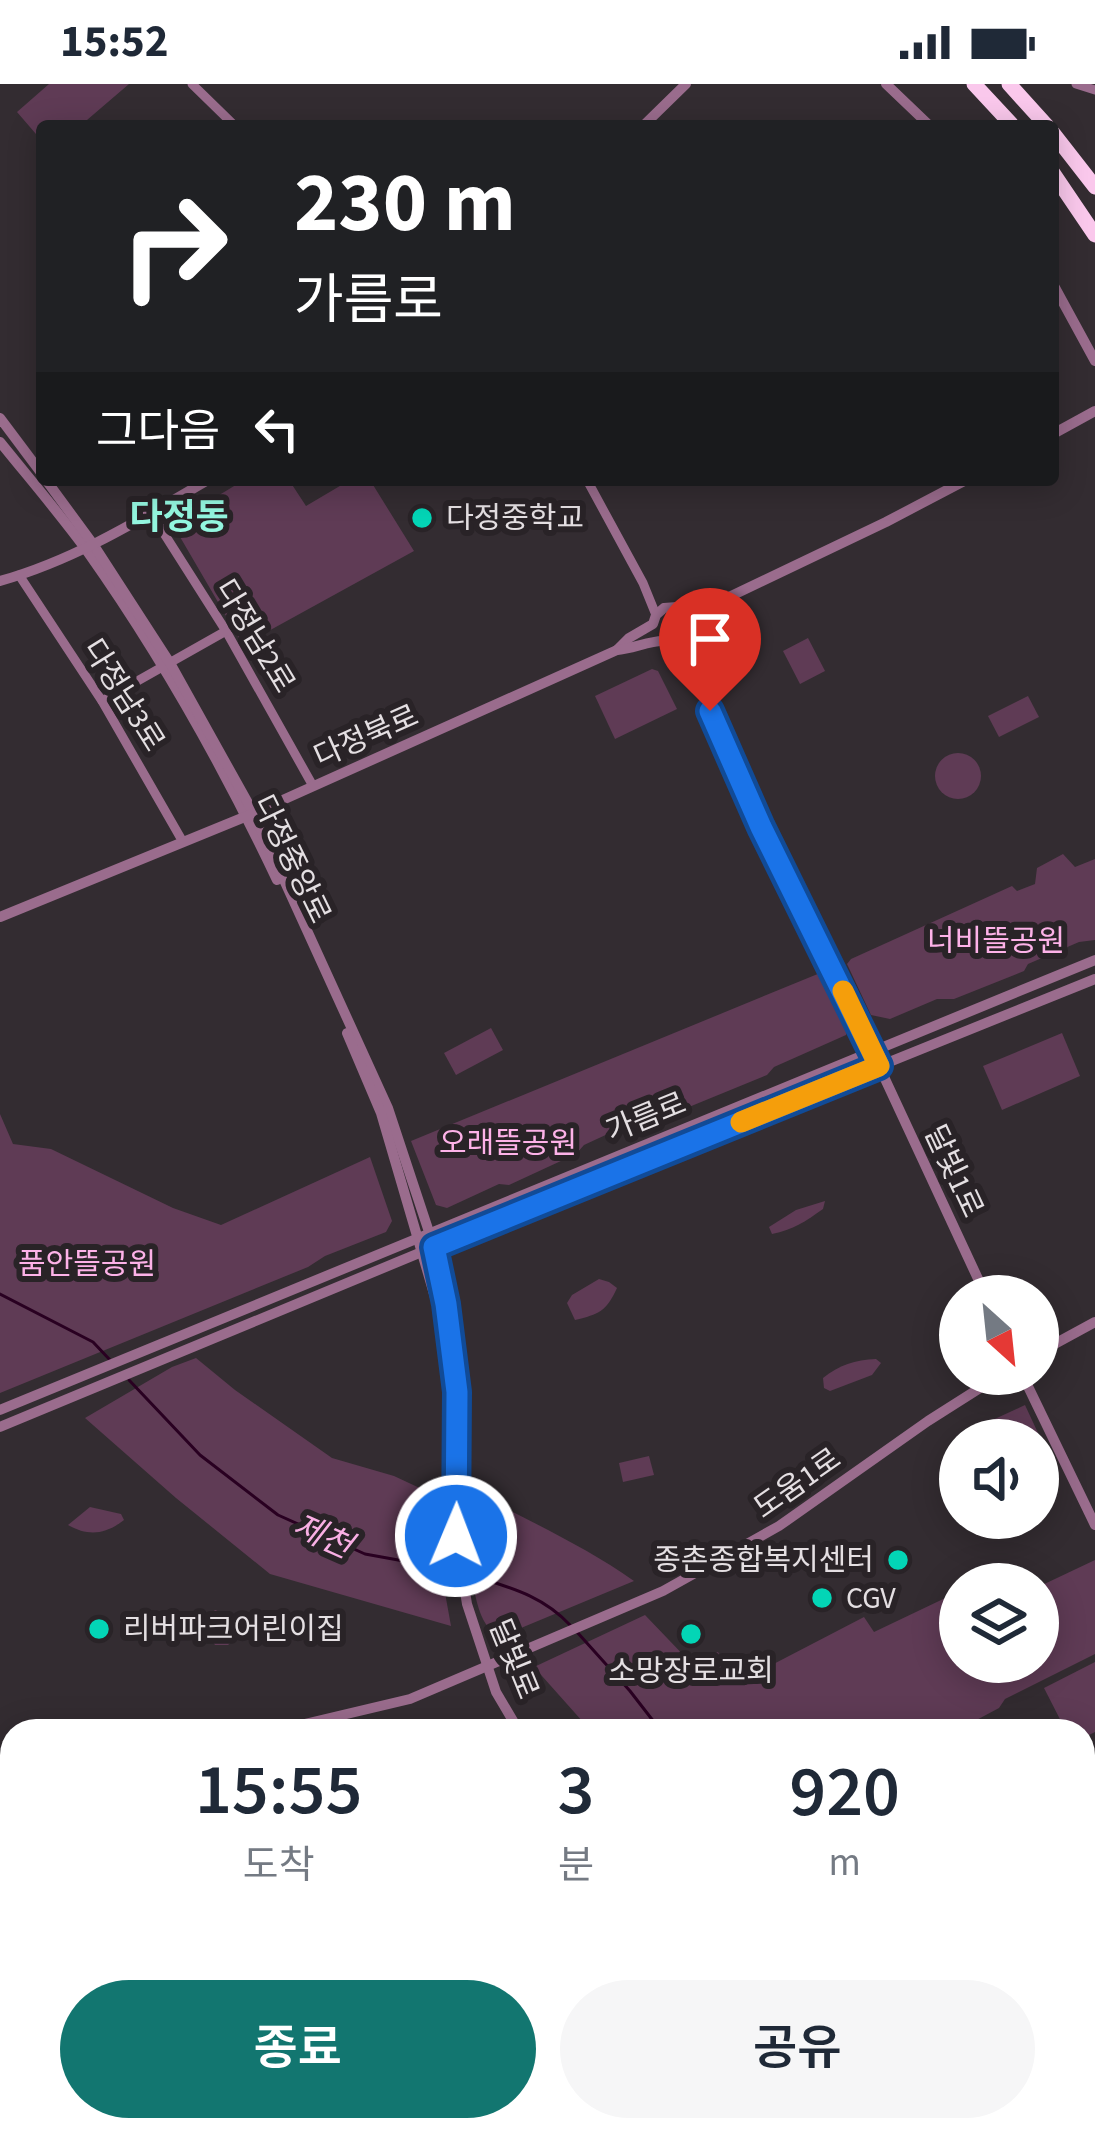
<!DOCTYPE html>
<html lang="ko">
<head>
<meta charset="utf-8">
<style>
	:root { --surface:#fff; --page:#f6f6f7; --text:#1f2937; --muted:#747a83; --accent:#127670 }
	body { margin:0; font-family:"Source Sans 3","Noto Sans KR",sans-serif; background:var(--page); color:var(--text); height:100vh; display:flex; flex-direction:column; font-size:45px; white-space:nowrap }
	* { box-sizing:border-box; margin:0 }
	p { font-size:39px; color:var(--muted) }
	.icon { flex:none; width:66px; height:66px; fill:none; stroke:currentColor; stroke-width:2; stroke-linecap:round; stroke-linejoin:round }
	.map { position:relative; flex:1; overflow:hidden }
	.side { position:absolute; left:0px; top:1635px; width:1095px; height:423px; display:flex; flex-direction:column; background:var(--surface); border-radius:36px 36px 0 0; box-shadow:0 6px 30px #0003 }
	.side>* { flex:none }
	.banner { position:absolute; left:36px; top:36px; width:1023px; height:366px; border-radius:12px; box-shadow:0 6px 30px #0003; background:#202124; color:#fff; overflow:hidden }
	.needle { width:78px; rotate:153deg }
	.controls { position:absolute; left:939px; top:1191px; display:grid; gap:24px }
	.controls a { display:grid; place-items:center; width:120px; height:120px; border-radius:50%; background:var(--surface); box-shadow:0 6px 30px #0003; font-size:60px }
	.pin { position:absolute; display:grid; place-items:center; width:102px; height:102px; color:#fff; margin:-123px -51px; border-radius:50% 50% 50% 0; rotate:-45deg; box-shadow:0 0 12px #0007 }
	.pin .icon { rotate:45deg }
	.me { position:absolute; width:132px; margin:-66px; rotate:1deg; stroke-linejoin:round; filter:drop-shadow(0 0 9px #0008) }
	.turn { display:flex; align-items:center; gap:42px; height:252px; padding:0 60px; font-size:54px }
	.turn .icon { width:156px; height:156px; stroke-width:2.5 }
	.turn b { display:block; font-size:84px; line-height:102px }
	.then { display:flex; align-items:center; height:114px; padding:0 60px; background:#0003; gap:24px; font-size:45px }
	.eta { display:flex; justify-content:space-evenly; align-items:center; height:204px; text-align:center }
	.eta b { font-size:72px; font-weight:600; line-height:84px }
	.action { display:flex; gap:24px; margin-top:auto; padding:24px 60px }
	.action a { flex:1; height:138px; border-radius:72px; background:var(--accent); color:#fff; font-size:48px; font-weight:600; line-height:138px; text-align:center }
	.action a+a { background:var(--page); color:var(--text) }
	.status { display:flex; justify-content:space-between; align-items:center; height:84px; padding:0 60px; background:var(--surface); direction:ltr }
	.status svg { height:33px; fill:currentColor }
	.map>svg:first-child { display:block }
</style>
</head>
<body>
<div class="status"><b>15:52</b><svg viewBox="0 0 49 12"><path d="M0 12V9h3v3zM5 12V6h3v6zM10 12V3h3v9zM15 12V0h3v12zM26 1h20v11H26zM47 4h2v5h-2z"/></svg></div>
<div class="map">
<svg width="1095" height="2056" viewBox="0 0 1095 2056">
	<rect width="100%" height="100%" fill="#332c31"/>
	<g fill="#5f3b55">
		<polygon points="49,0 129,0 80,42 42,42 42,57 17,28"/>
		<polygon points="244,396 289,396 306,422 350,396 370,396 414,467 243,561 176,446 178,436"/>
		<polygon points="808,554 825,587 800,600 783,567"/>
		<polygon points="652,585 658,587 677,625 615,655 595,612"/>
		<polygon points="1028,612 1039,633 999,653 988,632"/>
		<circle cx="958" cy="692" r="23"/>
		<polygon points="1063,770 1075,783 1095,775 1095,856 1079,858 1028,880 1024,887 954,915 937,915 890,935 871,931 847,880 851,875 1012,802 1017,807 1035,800 1037,784"/>
		<polygon points="825,887 849,940 846,951 774,983 767,991 645,1041 625,1042 584,1061 576,1070 509,1101 499,1100 447,1124 436,1121 411,1057"/>
		<polygon points="491,944 503,966 456,991 444,969"/>
		<polygon points="1062,949 1080,992 1002,1026 983,982"/>
		<polygon points="0,1030 13,1060 51,1065 173,1124 221,1141 370,1073 392,1137 386,1148 325,1172 308,1183 0,1309"/>
		<path d="M825 1117 823 1125C806 1137 793 1146 772 1150L769 1143 796 1126Z"/>
		<path d="M599 1195 609 1198 617 1204C606 1228 599 1230 575 1236L567 1219 572 1211Z"/>
		<polygon points="196,1274 235,1306 332,1374 394,1392 439,1413 438,1470 451,1542 270,1490 176,1414 85,1334 172,1283"/>
		<path d="M876 1275 881 1279 872 1291 830 1307 824 1304 823 1294C839 1281 855 1276 876 1275Z"/>
		<polygon points="1025,1321 1057,1390 1038,1398 1038,1356 978,1356 973,1345"/>
		<polygon points="649,1372 654,1391 623,1398 619,1379"/>
		<path d="M470 1406C525 1435 583 1461 634 1497L521 1544 507 1554C505 1553 491 1546 489 1544 467 1520 469 1438 470 1406Z"/>
		<path d="M90 1423 121 1430 124 1436C106 1450 89 1453 68 1441Z"/>
		<polygon points="1095,1476 1095,1570 1005,1615 999,1624 956,1647 591,1647 534,1583 645,1531 691,1579 718,1568 735,1600 864,1533 874,1548 960,1507 960,1578 1038,1578 1038,1503"/>
		<polygon points="215,1526 238,1535 245,1546 228,1561 215,1561 201,1541"/>
		<polygon points="1095,1578 1095,1648 1083,1654 1083,1647 1066,1647 1044,1604"/>
		<polygon points="12,1724 12,1901 0,1909 0,1727"/>
		<polygon points="1083,1855 1095,1862 1095,1995 1083,1988"/>
	</g>
	<polygon fill="#834473" points="192,2046 333,2046 335,2056 186,2056"/>
	<g fill="none" stroke-linecap="round" stroke-linejoin="round">
		<g stroke="#290021" stroke-width="3">
			<polyline points="0,1210 93,1258 110,1276"/>
			<polyline points="129,1296 200,1371 278,1431 365,1470 459,1487"/>
			<path d="M468 1490C507 1503 541 1510 570 1541"/>
			<polyline points="577,1548 630,1607 661,1647"/>
			<polyline points="1083,1930 1095,1935"/>
		</g>
		<g stroke="#9a6c8d" stroke-width="9">
			<polyline points="192,0 235,42"/>
			<polyline points="1076,0 1095,6"/>
			<polyline points="587,396 643,499 656,531"/>
			<polyline points="151,429 226,547 313,702"/>
			<polyline points="19,491 102,617 183,758"/>
			<polyline points="684,553 693,589 761,743 879,982"/>
			<polyline points="668,559 691,587"/>
			<polyline points="102,617 226,547"/>
			<polyline points="130,2056 131,2046"/>
			<polyline points="216,2056 220,2046"/>
		</g>
		<g stroke="#9a6c8d" stroke-width="10">
			<polyline points="886,0 930,42"/>
			<polyline points="643,42 686,0"/>
			<polyline points="1053,200 1095,277"/>
			<polyline points="0,334 42,390"/>
			<polyline points="1053,350 1095,327"/>
			<path d="M0 358C29 394 60 430 87 467 160 570 223 682 277 796"/>
			<polyline points="46,396 93,460 170,579 253,728 388,1024 434,1163 446,1220 457,1308 456,1452 467,1520 496,1608 519,1647"/>
			<path d="M0 497C75 476 141 435 208 396"/>
			<polyline points="617,566 629,554 653,540 656,531 664,524 690,522 714,513 729,513 886,438 966,396"/>
			<path d="M0 833 247 732 617 566C631 565 650 557 662 557 668 557 674 558 680 557L689 543 720 525 729 513"/>
			<polyline points="347,949 381,1029 444,1244"/>
			<polyline points="879,982 986,1212"/>
			<polyline points="1038,1269 1095,1238"/>
			<polyline points="1022,1290 1095,1441"/>
			<polyline points="0,1326 1095,876"/>
			<polyline points="0,1343 547,1116 1095,895"/>
			<polyline points="275,1647 410,1615 663,1507 779,1442 928,1337 1002,1290"/>
			<polyline points="0,1712 12,1709"/>
			<polyline points="1083,1767 1095,1762"/>
			<polyline points="805,2046 811,2056"/>
			<polyline points="44,2056 68,2046"/>
		</g>
		<g stroke="#fac8ec" stroke-width="15">
			<polyline points="974,0 1013,42"/>
			<polyline points="1009,0 1047,42"/>
			<polyline points="1053,49 1095,103"/>
			<polyline points="1053,89 1095,151"/>
		</g>
	</g>
	<g fill="none" stroke-linecap="round" stroke-linejoin="round">
		<g stroke="#114b97" stroke-width="30">
			<polyline id="route" points="456,1452 457,1308 446,1220 434,1163 879,982 761,743 710,627"/>
		</g>
		<use href="#route" stroke="#1a73e8" stroke-width="21"/>
		<polyline stroke="#f59e0b" stroke-width="21" points="741,1038 879,982 843,907"/>
	</g>
	<g fill="#03d5b6" stroke="#292327" stroke-width="4.5">
		<circle cx="422" cy="434" r="12"/>
		<circle cx="898" cy="1476" r="12"/>
		<circle cx="822" cy="1514" r="12"/>
		<circle cx="99" cy="1545" r="12"/>
		<circle cx="691" cy="1550" r="12"/>
	</g>
	<g text-anchor="middle" stroke-width="12" stroke-linejoin="round" paint-order="stroke">
		<g font-size="30" fill="#e4dfe2" stroke="#292327" text-anchor="start">
			<text x="446" y="444">다정중학교</text>
			<text x="874" y="1486" text-anchor="end">종촌종합복지센터</text>
			<text x="846" y="1524">CGV</text>
			<text x="123" y="1555">리버파크어린이집</text>
			<text x="691" y="1597" text-anchor="middle">소망장로교회</text>
		</g>
		<g font-size="30" fill="#e4dfe2" stroke="#292327">
			<text transform="translate(255 552) rotate(59)" y="10">다정남2로</text>
			<text transform="translate(124 611) rotate(58)" y="10">다정남3로</text>
			<text transform="translate(366 652) rotate(-24)" y="10">다정북로</text>
			<text transform="translate(292 775) rotate(64)" y="10">다정중앙로</text>
			<text transform="translate(646 1033) rotate(-22)" y="10">가름로</text>
			<text transform="translate(954 1087) rotate(65)" y="10">달빛1로</text>
			<text transform="translate(797 1399) rotate(-35)" y="10">도움1로</text>
			<text transform="translate(514 1575) rotate(68)" y="10">달빛로</text>
		</g>
		<g font-size="30" fill="#fdb2e8" stroke="#292327">
			<text x="996" y="867">너비뜰공원</text>
			<text x="508" y="1069">오래뜰공원</text>
			<text x="87" y="1190">품안뜰공원</text>
		</g>
		<g font-size="33" font-style="italic" fill="#f9afe4" stroke="#292327">
			<text transform="translate(323 1451) rotate(24)" y="12">제천</text>
		</g>
		<g font-size="36" font-weight="bold" fill="#93f6df" stroke="#292327">
			<text x="179" y="445">다정동</text>
		</g>
	</g>
</svg>
<div class="controls">
<a><svg class="needle" viewBox="-14 -14 28 28"><path d="M0-13l5 13h-10z" fill="#e53935"/><path d="M0 13l5-13h-10z" fill="#747a83"/></svg></a>
<a><svg class="icon" aria-label="sound" viewBox="0 0 24 24"><path d="M4 9h4l5-4v14l-5-4H4zM17 9q2 3 0 6"/></svg></a>
<a><svg class="icon" aria-label="layers" viewBox="0 0 24 24"><path d="M12 4l9 5-9 5-9-5zM3 14l9 5 9-5"/></svg></a>
</div>
<div class="pin" style="left:710px;top:627px;background:#d93025"><svg class="icon" aria-label="arrive" viewBox="0 0 24 24"><path d="M6 21V4h12l-3 4 3 4H6"/></svg></div>
<svg class="me" style="left:456px;top:1452px" viewBox="-20 -20 40 40"><circle r="17" fill="#1a73e8" stroke="#fff" stroke-width="3"/><path d="M0-11L8 9 0 5-8 9z" fill="#fff"/></svg>
<div class="banner">
<div class="turn"><svg class="icon" aria-label="right" viewBox="0 0 24 24"><path d="M7 20v-9h11M14 6l5 5-5 5"/></svg><div><b>230 m</b>가름로</div></div>
<div class="then">그다음<svg class="icon" aria-label="left" viewBox="0 0 24 24"><path d="M17 20v-9H6M10 6l-5 5 5 5"/></svg></div>
</div>
<section class="side">
<div class="eta">
<div><b>15:55</b><p>도착</p></div>
<div><b>3</b><p>분</p></div>
<div><b>920</b><p>m</p></div>
</div>
<div class="action"><a>종료</a><a>공유</a></div>
</section>
</div>
</body>
</html>
